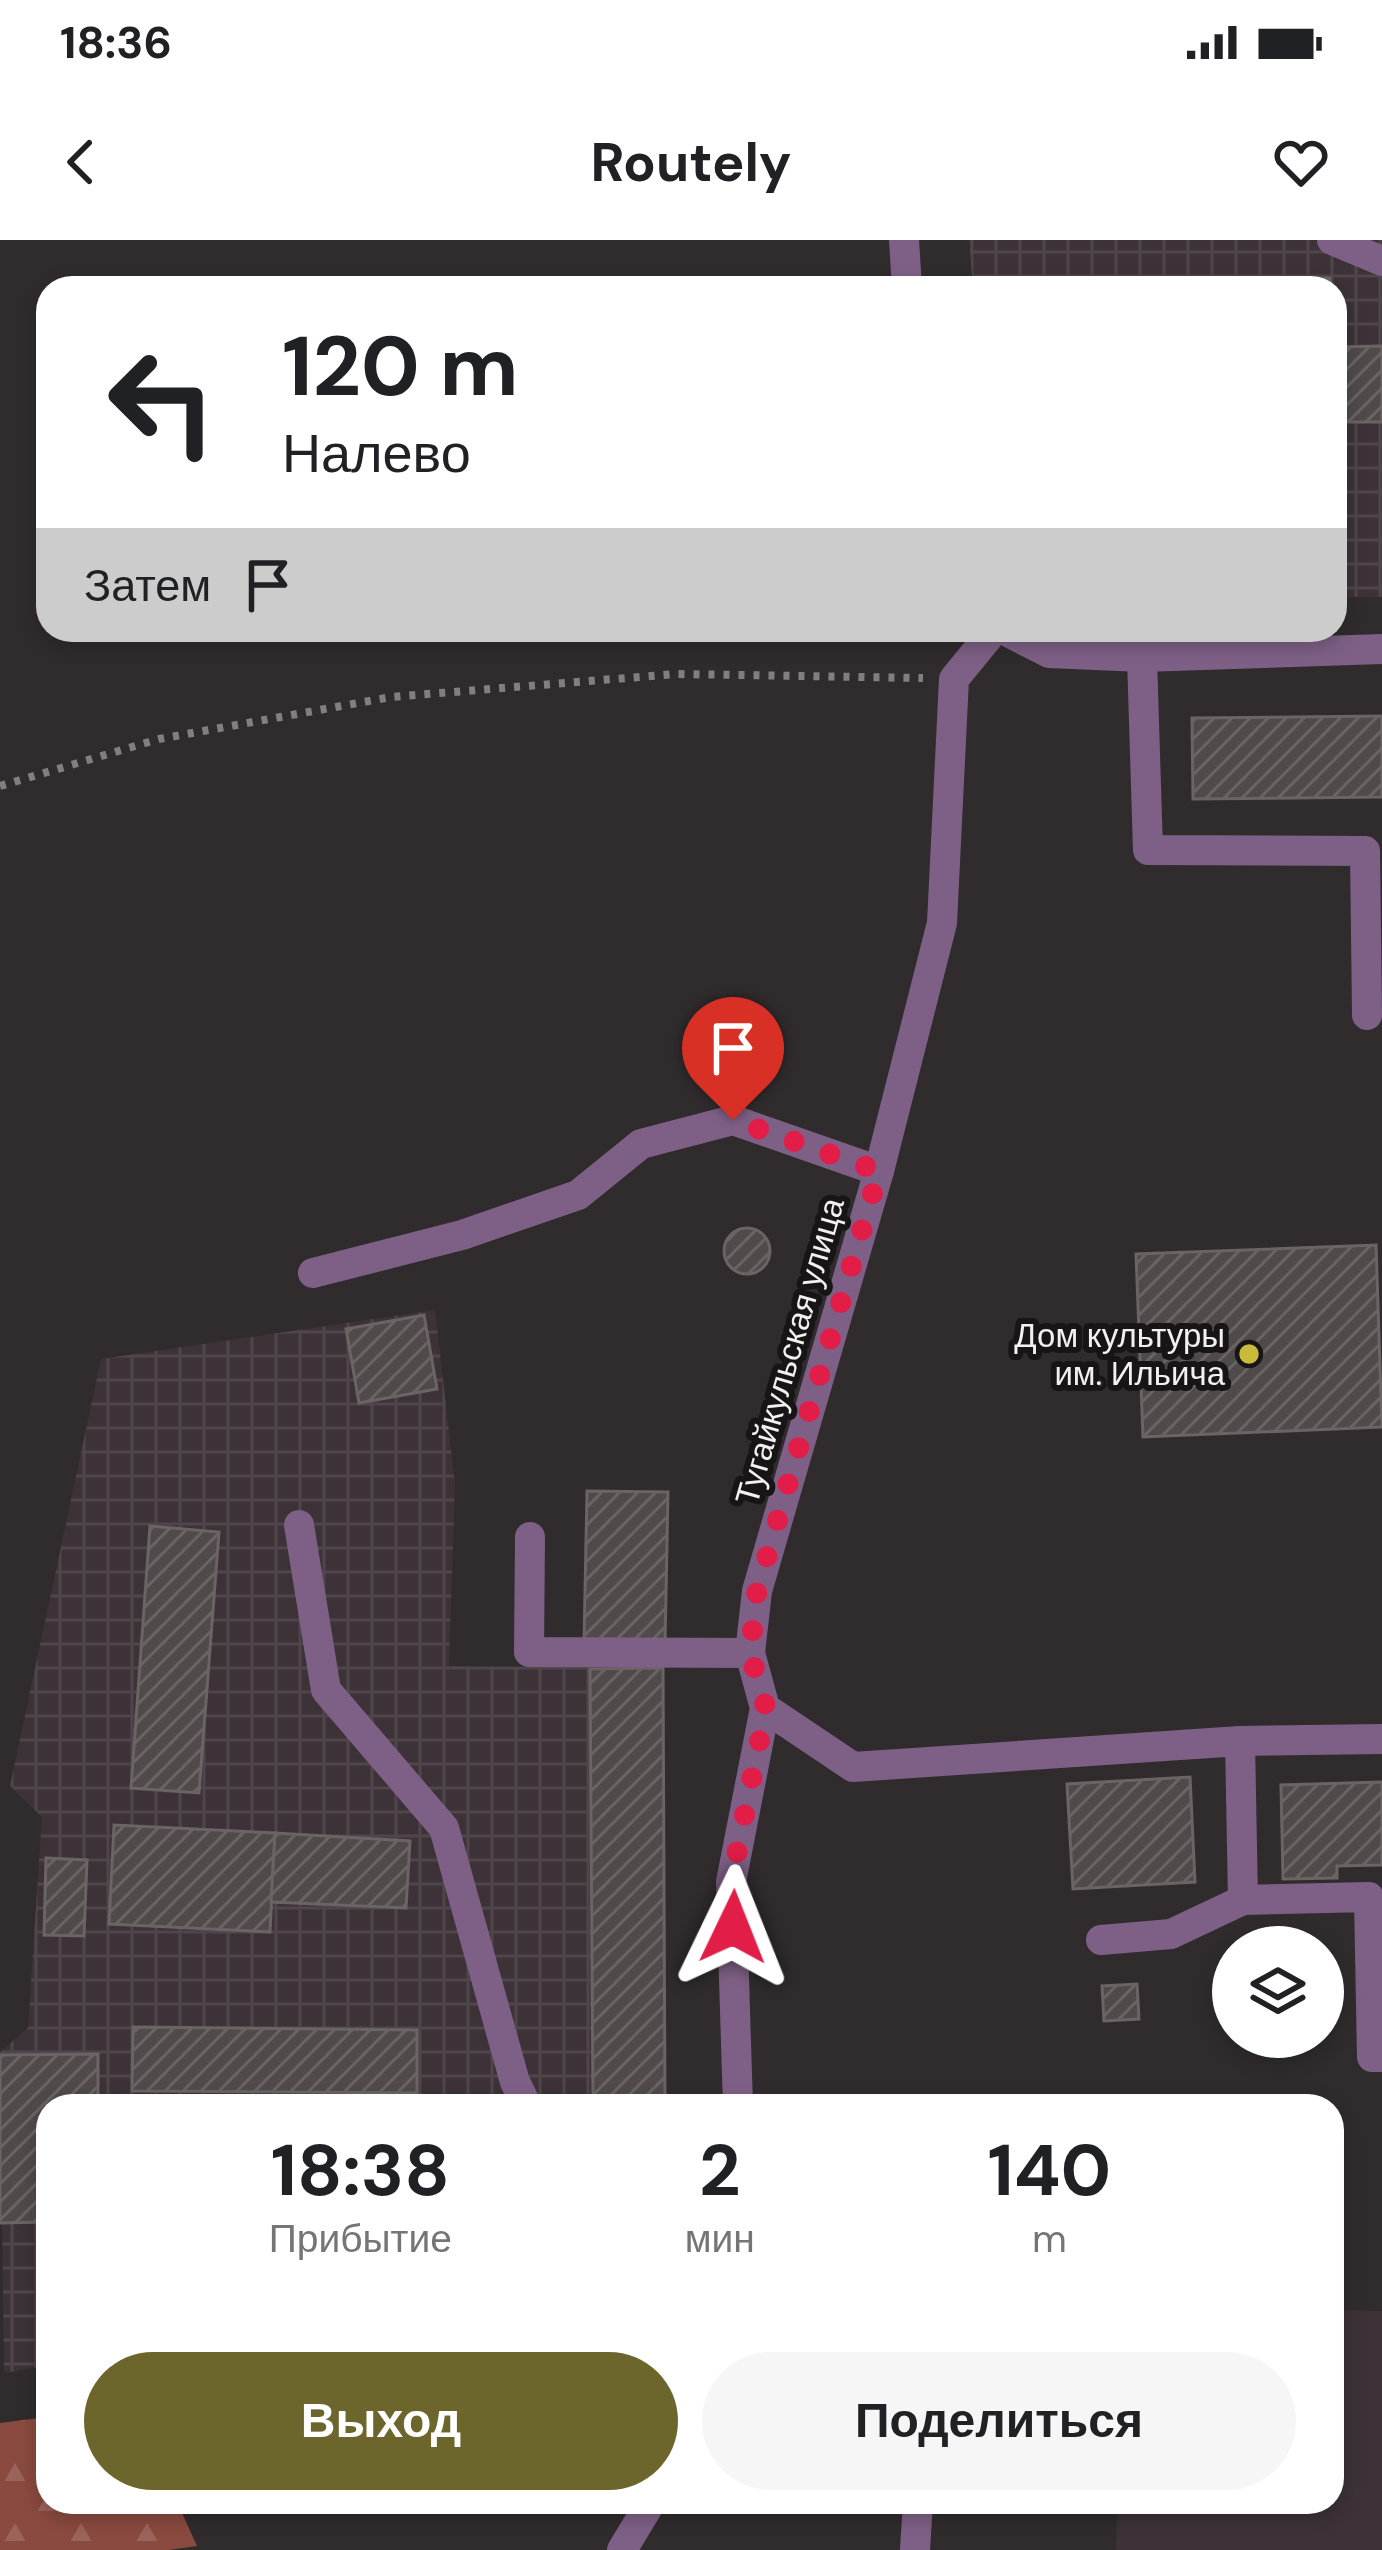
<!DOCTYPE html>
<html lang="ru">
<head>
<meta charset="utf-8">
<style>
	:root { --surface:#fff; --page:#f6f6f6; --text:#202124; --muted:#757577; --accent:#6c662d }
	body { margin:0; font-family:"DM Sans",sans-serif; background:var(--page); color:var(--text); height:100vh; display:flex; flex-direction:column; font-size:45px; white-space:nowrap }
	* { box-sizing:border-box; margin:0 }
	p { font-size:39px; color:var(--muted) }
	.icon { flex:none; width:66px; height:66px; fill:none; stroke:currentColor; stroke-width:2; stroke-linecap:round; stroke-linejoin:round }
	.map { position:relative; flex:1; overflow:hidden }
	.sheet { position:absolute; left:36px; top:1854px; width:1308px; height:420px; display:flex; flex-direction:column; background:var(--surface); border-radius:36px; box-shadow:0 6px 18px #0003 }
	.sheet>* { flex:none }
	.top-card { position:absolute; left:36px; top:36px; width:1311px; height:366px; border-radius:36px; box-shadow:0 6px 18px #0003; background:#fff; color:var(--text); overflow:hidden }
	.buttons { position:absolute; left:1212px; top:1686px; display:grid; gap:24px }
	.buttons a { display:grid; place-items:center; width:132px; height:132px; border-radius:50%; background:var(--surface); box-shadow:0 6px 18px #0003; font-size:60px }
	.pin { position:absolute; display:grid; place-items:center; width:102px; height:102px; color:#fff; margin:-123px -51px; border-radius:50% 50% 50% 0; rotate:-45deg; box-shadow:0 0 12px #0007 }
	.pin .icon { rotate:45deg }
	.me { position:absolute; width:132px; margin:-66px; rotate:2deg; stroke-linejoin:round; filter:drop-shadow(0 0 9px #0008) }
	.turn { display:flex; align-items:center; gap:42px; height:252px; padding:0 48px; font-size:54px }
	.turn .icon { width:156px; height:156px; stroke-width:2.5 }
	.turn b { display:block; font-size:84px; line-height:102px }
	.then { display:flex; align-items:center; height:114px; padding:0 48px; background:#0003; gap:24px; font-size:45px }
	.eta { display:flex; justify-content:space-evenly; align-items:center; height:204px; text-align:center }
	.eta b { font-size:72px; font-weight:700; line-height:84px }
	.button { display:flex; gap:24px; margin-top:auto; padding:24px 48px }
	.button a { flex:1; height:138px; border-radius:72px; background:var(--accent); color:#fff; font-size:48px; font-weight:700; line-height:138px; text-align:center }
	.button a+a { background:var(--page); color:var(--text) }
	.status { display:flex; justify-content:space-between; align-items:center; height:84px; padding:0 60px; background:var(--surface); direction:ltr }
	.status svg { height:33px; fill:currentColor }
	header { display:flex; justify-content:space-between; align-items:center; height:156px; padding:0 48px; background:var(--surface); font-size:54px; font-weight:700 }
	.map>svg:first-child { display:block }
</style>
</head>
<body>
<div class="status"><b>18:36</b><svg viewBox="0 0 49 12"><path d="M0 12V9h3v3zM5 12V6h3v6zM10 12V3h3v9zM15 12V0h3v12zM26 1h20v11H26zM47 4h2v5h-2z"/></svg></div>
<header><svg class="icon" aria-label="back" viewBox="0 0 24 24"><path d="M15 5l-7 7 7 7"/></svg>Routely<svg class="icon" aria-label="heart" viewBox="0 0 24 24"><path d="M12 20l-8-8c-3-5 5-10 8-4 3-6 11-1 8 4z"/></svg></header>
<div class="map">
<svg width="1382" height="2310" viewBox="0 0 1382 2310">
	<defs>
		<pattern id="industrial-grid" width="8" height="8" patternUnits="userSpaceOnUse" patternTransform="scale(3)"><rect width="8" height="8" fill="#3c3238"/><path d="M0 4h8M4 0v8" fill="none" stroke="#4f464c"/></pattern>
		<pattern id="forest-firs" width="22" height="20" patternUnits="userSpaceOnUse" patternTransform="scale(3)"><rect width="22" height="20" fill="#8a4a3f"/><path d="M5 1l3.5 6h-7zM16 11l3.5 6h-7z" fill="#9b645b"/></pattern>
		<pattern id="building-hatch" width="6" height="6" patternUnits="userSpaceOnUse" patternTransform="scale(3)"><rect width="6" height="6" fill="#504a4b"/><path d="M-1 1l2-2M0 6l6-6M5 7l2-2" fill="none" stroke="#6a6465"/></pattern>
	</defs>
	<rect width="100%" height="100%" fill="#302c2e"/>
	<polygon fill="#3c3238" points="1332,2070 1382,2071 1382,2310 1116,2310 1117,2262 1332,2262"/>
	<g fill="url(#industrial-grid)">
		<polygon points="969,0 1382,0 1382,357 1335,357 1335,48 973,48"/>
		<polygon points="435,1070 455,1244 449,1426 663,1428 665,1866 48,1866 48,2126 4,2133 0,1812 28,1788 42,1577 10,1546 101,1119"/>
	</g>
	<polygon fill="url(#forest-firs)" points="48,2177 48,2262 177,2262 197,2306 168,2310 0,2310 0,2183"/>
	<g fill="url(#building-hatch)" stroke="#6a6465" stroke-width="3">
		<rect x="1193" y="38" width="137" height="10"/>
		<polygon points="1382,106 1382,182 1335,182 1335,107"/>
		<polygon points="1382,476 1382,557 1193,559 1192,478"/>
		<circle cx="747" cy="1011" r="23"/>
		<polygon points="1376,1005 1382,1187 1143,1197 1136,1014"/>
		<polygon points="424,1075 437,1149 359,1163 346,1089"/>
		<polygon points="587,1251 668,1252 665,1404 584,1403"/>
		<polygon points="150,1286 219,1292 199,1553 131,1548"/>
		<polygon points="663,1428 665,1866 593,1866 590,1429"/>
		<polygon points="1190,1537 1195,1642 1073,1649 1067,1544"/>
		<polygon points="1382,1542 1382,1625 1337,1626 1337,1638 1283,1639 1281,1545"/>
		<polygon points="114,1585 275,1593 270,1692 109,1684"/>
		<polygon points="275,1593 410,1601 406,1668 271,1662"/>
		<polygon points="46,1618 87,1620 84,1696 44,1695"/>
		<polygon points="1137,1744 1139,1779 1104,1781 1102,1746"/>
		<polygon points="133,1787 417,1790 417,1853 132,1851"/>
		<polygon points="98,1814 98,1866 48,1866 48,1982 0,1983 0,1815"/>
		<polygon points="781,2262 840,2262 840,2272 781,2270"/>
	</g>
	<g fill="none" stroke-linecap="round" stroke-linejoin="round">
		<polyline stroke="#837f81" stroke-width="8" stroke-dasharray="6 9" stroke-linecap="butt" points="0,546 159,499 391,457 676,434 923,438"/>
		<g stroke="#7e6086" stroke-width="30">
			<polyline points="904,0 907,48"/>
			<polyline points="1332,0 1382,21"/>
			<polyline points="1004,390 1049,413 1142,417 1382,409"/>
			<polyline points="1142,417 1148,610 1365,611 1367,775"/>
			<polyline points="313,1033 462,995 578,955 641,904 733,880 879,931"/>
			<polyline points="299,1285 326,1450 444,1588 515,1842 527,1866"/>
			<polyline points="530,1297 529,1412 750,1413"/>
			<polyline points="765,1468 853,1527 1240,1501 1382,1499"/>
			<polyline points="1240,1501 1243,1660 1369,1657 1372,1817 1382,1817"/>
			<polyline points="1101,1700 1171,1694 1243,1660"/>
			<polyline points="738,1866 731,1642 765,1468 750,1413 757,1351 879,931 942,683 954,439 994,390"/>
			<polyline points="622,2310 651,2262"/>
			<polyline points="915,2310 918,2262"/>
		</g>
	</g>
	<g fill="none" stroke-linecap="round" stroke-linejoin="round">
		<polyline stroke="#e11d48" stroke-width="21" stroke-dasharray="0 37.8" points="733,1687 731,1642 766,1468 750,1413 757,1351 879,931 733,880"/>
	</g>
	<circle fill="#caba39" stroke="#171516" stroke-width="4.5" cx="1249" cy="1114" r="12"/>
	<g text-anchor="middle" stroke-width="12" stroke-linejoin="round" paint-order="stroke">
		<g font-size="33" fill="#f3f0f2" stroke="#171516" text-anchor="end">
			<text x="1225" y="1107">Дом культуры<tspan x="1225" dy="38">им. Ильича</tspan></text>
		</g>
		<g font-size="33" fill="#f3f0f2" stroke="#171516">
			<text transform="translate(789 1111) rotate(-74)" y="12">Тугайкульская улица</text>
		</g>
	</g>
</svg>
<div class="buttons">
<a><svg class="icon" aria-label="layers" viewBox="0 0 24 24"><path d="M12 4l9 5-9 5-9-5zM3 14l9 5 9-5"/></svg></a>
</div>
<div class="pin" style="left:733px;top:880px;background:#d93025"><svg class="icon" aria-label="arrive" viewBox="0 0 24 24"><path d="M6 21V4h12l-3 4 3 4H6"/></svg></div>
<svg class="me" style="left:733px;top:1687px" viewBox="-20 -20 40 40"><path d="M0-17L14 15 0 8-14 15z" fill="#e11d48" stroke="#fff" stroke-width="4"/></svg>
<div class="top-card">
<div class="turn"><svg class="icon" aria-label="left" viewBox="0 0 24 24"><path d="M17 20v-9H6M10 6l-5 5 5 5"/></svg><div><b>120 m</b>Налево</div></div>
<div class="then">Затем<svg class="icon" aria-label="arrive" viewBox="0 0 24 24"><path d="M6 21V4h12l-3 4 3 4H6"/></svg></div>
</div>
<section class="sheet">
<div class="eta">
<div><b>18:38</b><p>Прибытие</p></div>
<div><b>2</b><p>мин</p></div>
<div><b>140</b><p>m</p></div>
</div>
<div class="button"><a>Выход</a><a>Поделиться</a></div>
</section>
</div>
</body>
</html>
